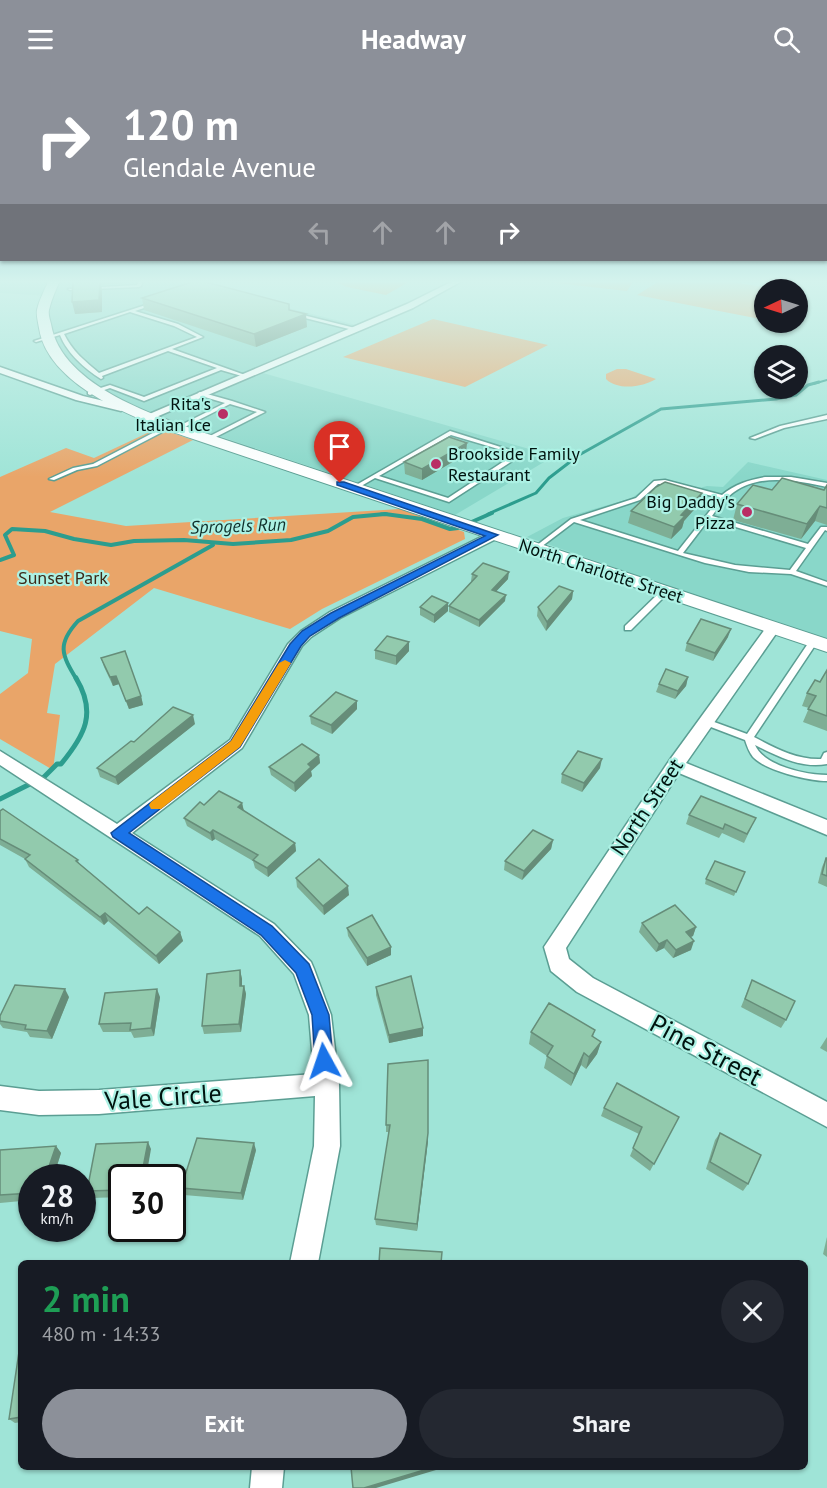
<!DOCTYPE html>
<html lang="en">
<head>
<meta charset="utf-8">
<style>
	:root { --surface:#171b24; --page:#242831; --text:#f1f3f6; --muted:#9ea1a6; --accent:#8c9099 }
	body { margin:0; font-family:"PT Sans",sans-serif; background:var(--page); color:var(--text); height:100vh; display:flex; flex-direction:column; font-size:22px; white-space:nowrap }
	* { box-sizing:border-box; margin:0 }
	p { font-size:20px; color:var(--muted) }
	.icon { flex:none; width:33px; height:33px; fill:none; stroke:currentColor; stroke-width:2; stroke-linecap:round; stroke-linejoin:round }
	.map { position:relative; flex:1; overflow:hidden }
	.drawer { position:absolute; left:18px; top:1182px; width:790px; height:210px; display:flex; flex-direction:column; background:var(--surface); border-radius:9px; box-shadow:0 2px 4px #0004 }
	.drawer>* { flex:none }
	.guide { position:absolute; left:0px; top:0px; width:828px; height:183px; box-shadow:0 2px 4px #0004; background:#8c9099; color:#fff; overflow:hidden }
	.needle { width:39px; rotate:266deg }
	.tools { position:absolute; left:754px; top:201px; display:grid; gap:12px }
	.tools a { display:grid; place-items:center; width:54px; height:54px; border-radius:50%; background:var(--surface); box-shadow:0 2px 4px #0004; font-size:30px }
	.speed { position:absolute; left:18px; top:1086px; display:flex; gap:12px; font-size:30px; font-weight:700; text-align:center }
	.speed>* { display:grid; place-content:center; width:78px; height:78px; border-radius:50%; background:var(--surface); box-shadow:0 2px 4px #0004; line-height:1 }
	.speed small { font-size:15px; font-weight:400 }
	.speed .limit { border:3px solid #111; border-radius:9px; background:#fff; color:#111 }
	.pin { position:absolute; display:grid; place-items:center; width:51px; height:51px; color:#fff; margin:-62px -26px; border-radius:50% 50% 50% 0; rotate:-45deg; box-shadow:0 0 6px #0007 }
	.pin .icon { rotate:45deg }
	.me { position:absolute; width:66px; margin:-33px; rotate:355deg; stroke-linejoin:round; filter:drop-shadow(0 0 4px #0008) }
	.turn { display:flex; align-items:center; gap:21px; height:126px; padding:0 24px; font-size:27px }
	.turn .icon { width:78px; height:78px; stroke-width:2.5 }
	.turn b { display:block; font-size:42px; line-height:51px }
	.lanes { display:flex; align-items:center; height:57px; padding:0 24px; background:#0003; justify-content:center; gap:30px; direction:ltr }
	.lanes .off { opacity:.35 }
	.round { display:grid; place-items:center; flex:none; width:63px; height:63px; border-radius:32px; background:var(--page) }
	.summary { display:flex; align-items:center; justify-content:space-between; height:102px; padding:0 24px }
	h1 { font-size:36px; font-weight:700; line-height:45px; color:#1e9e55 }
	.button { display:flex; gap:12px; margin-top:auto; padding:12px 24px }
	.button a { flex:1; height:69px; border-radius:36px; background:var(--accent); color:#fff; font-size:24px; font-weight:700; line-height:69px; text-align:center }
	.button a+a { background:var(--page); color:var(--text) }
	header { display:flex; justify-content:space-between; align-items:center; height:78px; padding:0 24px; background:var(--accent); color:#fff; font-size:27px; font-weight:700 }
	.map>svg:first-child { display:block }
</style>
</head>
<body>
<header><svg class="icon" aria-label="menu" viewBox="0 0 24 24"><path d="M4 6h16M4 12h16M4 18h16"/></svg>Headway<svg class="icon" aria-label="search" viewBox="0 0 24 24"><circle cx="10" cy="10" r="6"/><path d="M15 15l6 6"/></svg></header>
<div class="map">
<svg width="827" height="1410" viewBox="0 0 827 1410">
	<rect width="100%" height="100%" fill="#9fe4d7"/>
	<g fill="#89d7c9">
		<polygon points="0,202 176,202 356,247 256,293 554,378 455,437 138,331 103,315 47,263 47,218 0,215"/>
		<polygon points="748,384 827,402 827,564 527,459 563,440 632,420 656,402 696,411 707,408 723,409"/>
	</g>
	<g fill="#e9a569">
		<polygon points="331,202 412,202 386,217 347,209"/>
		<polygon points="529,202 634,202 627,213"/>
		<polygon points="661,202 721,202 775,211 765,212 765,242 637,217"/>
		<polygon points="433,241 548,267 465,309 343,279"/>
		<path d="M617 291H626L656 301C643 309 618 313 606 301V296Z"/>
		<polygon points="158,350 193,362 50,434 126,448 400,431 464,454 465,461 322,531 290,551 154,510 55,586 47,635 60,637 53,692 0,661 0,616 28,595 32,561 0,553 0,399 66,370 94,380"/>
	</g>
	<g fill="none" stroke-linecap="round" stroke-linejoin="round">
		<polyline stroke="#2c9d8e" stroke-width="2" points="813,306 827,302"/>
		<g stroke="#2c9d8e" stroke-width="3">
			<polyline points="381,436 387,436"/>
			<polyline points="488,436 536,415 549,400 579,377 661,331 776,321 796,317 808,307 819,304"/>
		</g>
		<g stroke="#2c9d8e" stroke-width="4">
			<polyline points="0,482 14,477 5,457 12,451 45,453 74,461 111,467 134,463 184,462 233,466 291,462 328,453 353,439 385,436 422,441 450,451 458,450 492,435"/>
			<path d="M77 602C61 576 57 566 78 543L213 467"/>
		</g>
		<path stroke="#2c9d8e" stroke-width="5" d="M0 721 44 699 57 686H61C85 657 97 635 76 600"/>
		<g stroke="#5b9e93" stroke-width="3">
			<g id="lane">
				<polygon points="139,202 143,202 141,208 139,209 70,212 68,211 137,207"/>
				<path d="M155 224 156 226 135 233 178 246 203 259 172 271 245 297V299L221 292 144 323 110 310 90 317 88 316V314L110 307 144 319 217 290 168 273 102 298 103 300 101 301C85 291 67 275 60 257L36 264 34 263ZM130 234 174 248 197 259 99 295C85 283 72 273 64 256Z"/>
				<polygon points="295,235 355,250 355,251 353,252 293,237"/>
				<polygon points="200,314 232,323 265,334 208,363 206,362 206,360 257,334 230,326 179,352 175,352 175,350 225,325 198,317 198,315"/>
				<polygon points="827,337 827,341 784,350 755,361 750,360 780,348"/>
				<polygon points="170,346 173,348 172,349 97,388 77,392 54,402 49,401 73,390 93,386"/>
				<path d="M450 353 523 376 449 424 375 400 356 411 351 410ZM451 357 515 376 448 420 379 398Z"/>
				<path d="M765 399H791L827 405V409C798 403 760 395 734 414 727 419 718 429 712 438L808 466 821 449H827V453L825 452 796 493 827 504V508L791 496 749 494 705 485 574 444 537 472H533L532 471 571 441 636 420 654 403 665 402 722 417C735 406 749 402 765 399ZM658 406H665L720 420 678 473 580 442 640 422ZM709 441 806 470 790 492 735 487 683 475Z"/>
				<polygon points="662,512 665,512 669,514 631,552 625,552 625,548"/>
				<path d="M811 561H814L818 563 754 659C775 670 797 682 821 681L824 675 827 674V686C802 691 777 678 755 667 764 688 806 697 827 697V703C809 703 766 693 753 679 749 674 747 668 745 662L703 646 702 644 706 641 747 656Z"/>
			</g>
		</g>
		<g stroke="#5b9e93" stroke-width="3">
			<g id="street">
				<polygon points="455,202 464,202 413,230 149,342 141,342 140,340 407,226"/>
				<polygon points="0,289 83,318 125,328 126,330 121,333 76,322 0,295"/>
				<polygon points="493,453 499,457 498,460 340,540 311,559 302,568 242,670 132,755 274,846 311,884 314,891 331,937 339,1006 340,1068 318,1185 290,1185 314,1068 315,1018 99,1036 39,1037 0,1032 0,1008 39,1013 99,1012 314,996 309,937 294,896 260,858 0,687 0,673 117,746 230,662 288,566 301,553 330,534"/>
				<polygon points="773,546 780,550 686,685 827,742 827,757 679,695 566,870 569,881 593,900 827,1024 827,1049 577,914 551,893 544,869 669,683 768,547"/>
				<polygon points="252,1389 284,1389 282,1410 250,1410"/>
			</g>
		</g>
		<g stroke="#5b9e93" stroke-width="2">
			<path id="secondary" d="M49 202H60C56 212 51 222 49 232 48 237 50 242 51 246 61 309 161 340 214 358L827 561V574L202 364C151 347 48 312 39 250 38 244 36 237 37 232 39 222 45 211 49 202Z"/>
		</g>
		<use href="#lane" fill="#fff" fill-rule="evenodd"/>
		<use href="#street" fill="#fff" fill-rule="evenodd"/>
		<use href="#secondary" fill="#fff" fill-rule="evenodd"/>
	</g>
	<g fill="#7eae95">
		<polygon points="76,202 128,202 128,205 101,207 102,213 102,234 75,236"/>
		<polygon points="142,220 290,232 307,249 256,269 144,232"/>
		<polygon points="466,376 422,402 405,396 404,384"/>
		<polygon points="827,407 827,447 815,443 801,461 733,442 737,426 824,412"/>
		<polygon points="699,426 684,443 682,450 671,461 628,445 631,433"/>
		<polygon points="472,496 508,501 496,513 505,523 479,549 449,534 449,528 473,503 471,503"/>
		<polygon points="573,513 572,521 546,553 537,538 538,529"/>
		<polygon points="420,529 448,533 434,545 420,537"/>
		<polygon points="728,559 713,583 685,573 687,565"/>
		<polygon points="375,572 409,573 396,587 375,581"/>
		<polygon points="101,580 141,618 143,627 129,631 119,606 113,608 104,589"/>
		<polygon points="827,592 827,653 803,644 809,630 802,628 807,615 820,604"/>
		<polygon points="688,599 686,608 675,621 656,614 659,606"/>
		<polygon points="357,623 357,631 332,656 311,646 310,638"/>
		<polygon points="195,646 118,707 100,699 97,690 134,664"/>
		<polygon points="319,677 320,685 311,693 312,698 295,714 271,697 269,689"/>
		<polygon points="600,690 582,714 561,705 562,696"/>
		<polygon points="242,725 244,733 295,765 296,773 268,799 255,790 253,783 215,761 212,763 187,748 184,740 204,727"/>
		<polygon points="0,733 78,782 79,786 139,836 180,854 183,863 159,886 108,843 104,847 29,789 25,781 0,767"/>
		<polygon points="689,737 752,748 744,765 722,755 719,760 686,746"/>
		<polygon points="553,762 551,771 522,802 504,792 505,783"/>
		<polygon points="826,780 827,780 827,809 818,805 822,789"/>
		<polygon points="745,794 734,818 705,806 706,801"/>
		<polygon points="296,800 349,817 324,837 297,809"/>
		<polygon points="642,845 696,849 693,858 691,859 691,872 673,880 664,870 656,874 639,854"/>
		<polygon points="347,850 391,869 391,877 367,888 348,858"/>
		<polygon points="240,892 242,901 242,908 244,908 246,916 241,954 204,956 202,948"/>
		<polygon points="752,902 786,942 781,950 741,929"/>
		<polygon points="376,909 423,958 389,965 376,917"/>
		<polygon points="69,919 52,961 30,959 27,954 3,950 0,946 0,938"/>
		<polygon points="160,919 154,958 134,960 131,954 103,954 99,946"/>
		<polygon points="595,952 593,959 601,964 597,976 586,991 581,987 571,1008 544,990 547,978 529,966 531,954"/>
		<polygon points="827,959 827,974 820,970"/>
		<polygon points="388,986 428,1063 417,1153 376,1147 375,1141 389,1054 386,1054 386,1047"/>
		<polygon points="604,1030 679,1039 650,1093 630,1078 639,1056 601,1038"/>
		<polygon points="720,1055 748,1106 743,1113 706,1091 715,1062"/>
		<polygon points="56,1068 61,1075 53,1100 32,1100 32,1122 0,1125 0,1072"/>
		<polygon points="151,1071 122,1100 122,1119 92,1120 87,1113"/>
		<polygon points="256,1072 243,1122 184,1117 181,1110"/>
		<polygon points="827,1159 827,1179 823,1176"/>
		<polygon points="21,1273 21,1344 15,1345 9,1341"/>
	</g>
	<g fill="#668d79">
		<polygon points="100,202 102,213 102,234 75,236 72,224"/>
		<polygon points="306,236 307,249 256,269 254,256"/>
		<polygon points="467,365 466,376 422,402 422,391"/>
		<polygon points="702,415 699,426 684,443 682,450 671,461 674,449 681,437"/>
		<polygon points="820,428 815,443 801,461 807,446"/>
		<polygon points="509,494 508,501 491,519 492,512"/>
		<polygon points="573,513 572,521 546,553 547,544"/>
		<polygon points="506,517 505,523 479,549 479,542"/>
		<polygon points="448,525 448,533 434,545 434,537"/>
		<polygon points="731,551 728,559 713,583 715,575"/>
		<polygon points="409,564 409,573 396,587 396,578"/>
		<polygon points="116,598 119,606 113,608 110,599"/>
		<polygon points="688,599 686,608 675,621 678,613"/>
		<polygon points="141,618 143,627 129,631 126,623"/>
		<polygon points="357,623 357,631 332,656 331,647"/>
		<polygon points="193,637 195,646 118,707 115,699"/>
		<polygon points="319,677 320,685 311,693 312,698 295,714 294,705 308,686"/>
		<polygon points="602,681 600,690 582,714 584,705"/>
		<polygon points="242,725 244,734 238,729"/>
		<polygon points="213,752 215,761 212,763 210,755"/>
		<polygon points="553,762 551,771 522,802 524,793"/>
		<polygon points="295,765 296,773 268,799 267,790"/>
		<polygon points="348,808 349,817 324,837 323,828"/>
		<polygon points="105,835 108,843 104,847 100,839"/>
		<polygon points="696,849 693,858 683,862 686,854"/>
		<polygon points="180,854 183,863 159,886 156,878"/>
		<polygon points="667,862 664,870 656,874 659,866"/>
		<polygon points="694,863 691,872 673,880 676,872"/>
		<polygon points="391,869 391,877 367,888 367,880"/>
		<polygon points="240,892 242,901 242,917 240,908"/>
		<polygon points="244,908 246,916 241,954 239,946"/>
		<polygon points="65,911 69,919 52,961 47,953"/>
		<polygon points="157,911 160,919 154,958 151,950"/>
		<polygon points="423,950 423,958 389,965 389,957"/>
		<polygon points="601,964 597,976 586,991 589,979"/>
		<polygon points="584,975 581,987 571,1008 574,996"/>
		<polygon points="428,1055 428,1063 417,1153 417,1146"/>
		<polygon points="148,1064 151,1071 146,1100 141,1100"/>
		<polygon points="254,1065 256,1072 243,1122 241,1115"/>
		<polygon points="56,1068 61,1075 53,1100 45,1100"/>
		<polygon points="434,1389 437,1389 436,1392 376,1410 364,1410"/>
	</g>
	<g fill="#92caad" stroke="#668d79" stroke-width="1.5">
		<polygon points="73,202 100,202 99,222 72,224"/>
		<polygon points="198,202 289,226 289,232 306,236 254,256 142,220"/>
		<polygon points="449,359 467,365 422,391 404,384"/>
		<polygon points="782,400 824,412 827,407 827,430 820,428 807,446 737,426 753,407 772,412"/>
		<polygon points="665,404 702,415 681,437 685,438 674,449 631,433 656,409"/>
		<polygon points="483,485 509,494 492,512 506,517 479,542 449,528 477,498 472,496"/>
		<polygon points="559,508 573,513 547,544 538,529"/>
		<polygon points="432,518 448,525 434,537 420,529"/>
		<polygon points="701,541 731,551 715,575 687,565"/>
		<polygon points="387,558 409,564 396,578 375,572"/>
		<polygon points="125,573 141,618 126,623 116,598 110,599 101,580"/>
		<polygon points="666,591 688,599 678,613 659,606"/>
		<polygon points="827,592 827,638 808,631 816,618 807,615 815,602 820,604"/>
		<polygon points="336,614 357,623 331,647 310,638"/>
		<polygon points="173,629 193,637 115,699 97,690 131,663 134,664"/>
		<polygon points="302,666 319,677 308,686 311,689 294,705 269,689"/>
		<polygon points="578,673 602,681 584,705 562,696"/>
		<polygon points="219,713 242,725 238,729 295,765 267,790 253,782 258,777 213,752 210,755 184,740 200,724 204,727"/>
		<polygon points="701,718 756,740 747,756 725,746 723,751 689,737"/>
		<polygon points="3,731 78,782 76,783 139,836 147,829 180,854 156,878 105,835 100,839 25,781 30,777 0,761 0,733"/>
		<polygon points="533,752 553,762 524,793 505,783"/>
		<polygon points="826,780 827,780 827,798 822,796"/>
		<polygon points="319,781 348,808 323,828 296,800"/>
		<polygon points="715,783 745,794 736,814 706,801"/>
		<polygon points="675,827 696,849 686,854 694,863 676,872 667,862 659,866 642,845"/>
		<polygon points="372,837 391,869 367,880 347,850"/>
		<polygon points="240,892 240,908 244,908 239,946 202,948 207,896"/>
		<polygon points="411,898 423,950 389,957 376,909"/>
		<polygon points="752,902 795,923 786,942 745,921"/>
		<polygon points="15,907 65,911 47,953 25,951 26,947 0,943 0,938"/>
		<polygon points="157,911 151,950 130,952 131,945 99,946 105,915"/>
		<polygon points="549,925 595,952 592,958 601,964 589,979 584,975 574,996 547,978 553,968 531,954"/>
		<polygon points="428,982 428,1055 417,1146 375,1141 390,1047 386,1047 388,986"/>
		<polygon points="617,1005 679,1039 654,1086 633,1070 642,1049 604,1030"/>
		<polygon points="720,1055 761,1077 748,1106 710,1084"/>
		<polygon points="197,1060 254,1065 241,1115 181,1110"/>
		<polygon points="148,1064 141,1100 122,1100 122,1112 87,1113 96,1066"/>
		<polygon points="56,1068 45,1100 32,1100 32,1115 0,1117 0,1072"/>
		<polygon points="380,1170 442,1174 441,1185 379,1185"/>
		<polygon points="21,1273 21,1339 9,1341 19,1274"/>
		<polygon points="351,1389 434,1389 364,1410 353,1410"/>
	</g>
	<linearGradient id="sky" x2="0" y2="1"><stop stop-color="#5dabc4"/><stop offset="0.51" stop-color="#d4f3ed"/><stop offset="1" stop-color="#d4f3ed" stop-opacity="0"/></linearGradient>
	<rect width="827" height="399" fill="url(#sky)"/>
	<polygon fill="#1a73e8" stroke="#114b97" stroke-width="1.5" points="337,404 344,404 498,457 339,540 310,558 301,568 240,669 129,755 272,848 309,886 329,937 333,983 331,989 324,991 318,989 315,983 312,937 296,895 261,857 113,759 111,755 231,663 290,566 302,553 331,535 485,458 337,407"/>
	<polygon fill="#f59e0b" points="285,582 291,585 240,669 161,731 151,731 149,727 151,724 231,663 279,585"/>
	<g fill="#b92e65" stroke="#acf1e4" stroke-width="2">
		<circle cx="223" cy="336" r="6"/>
		<circle cx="436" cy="386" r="6"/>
		<circle cx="747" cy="434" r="6"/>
	</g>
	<g text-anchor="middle" stroke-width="4.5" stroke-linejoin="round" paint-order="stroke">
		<g font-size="18" fill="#00130f" stroke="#acf1e4" text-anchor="end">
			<text x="211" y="332">Rita's<tspan x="211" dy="21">Italian Ice</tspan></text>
			<text x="448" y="382" text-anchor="start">Brookside Family<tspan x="448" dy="21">Restaurant</tspan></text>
			<text x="735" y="430">Big Daddy's<tspan x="735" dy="21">Pizza</tspan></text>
		</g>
		<g font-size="18" font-style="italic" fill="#10312c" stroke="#acf1e4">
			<text transform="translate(238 448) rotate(-2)" y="6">Sprogels Run</text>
		</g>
		<g font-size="18" fill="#00130f" stroke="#acf1e4">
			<text transform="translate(601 493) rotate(18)" y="6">North Charlotte Street</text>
		</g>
		<g font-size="18" fill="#3c2918" stroke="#acf1e4">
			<text x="63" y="506">Sunset Park</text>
		</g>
		<g font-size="21" fill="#00130f" stroke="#acf1e4">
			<text transform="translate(647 729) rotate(-56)" y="7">North Street</text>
		</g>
		<g font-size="26" fill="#00130f" stroke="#acf1e4">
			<text transform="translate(706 972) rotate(28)" y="9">Pine Street</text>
			<text transform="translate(163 1019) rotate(-4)" y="9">Vale Circle</text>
		</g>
	</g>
</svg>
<div class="tools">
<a><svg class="needle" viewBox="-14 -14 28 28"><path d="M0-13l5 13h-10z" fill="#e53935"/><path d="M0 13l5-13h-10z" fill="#9ea1a6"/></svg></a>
<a><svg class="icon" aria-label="layers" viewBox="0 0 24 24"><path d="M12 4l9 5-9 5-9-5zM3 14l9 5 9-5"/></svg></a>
</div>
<div class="speed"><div>28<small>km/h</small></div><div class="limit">30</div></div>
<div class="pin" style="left:340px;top:405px;background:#d93025"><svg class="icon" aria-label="arrive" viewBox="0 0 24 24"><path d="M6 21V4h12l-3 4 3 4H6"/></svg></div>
<svg class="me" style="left:324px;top:983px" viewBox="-20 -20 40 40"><path d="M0-17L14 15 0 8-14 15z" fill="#1a73e8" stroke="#fff" stroke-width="4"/></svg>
<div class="guide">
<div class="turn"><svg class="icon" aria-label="right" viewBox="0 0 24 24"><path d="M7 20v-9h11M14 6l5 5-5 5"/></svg><div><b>120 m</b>Glendale Avenue</div></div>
<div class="lanes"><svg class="icon off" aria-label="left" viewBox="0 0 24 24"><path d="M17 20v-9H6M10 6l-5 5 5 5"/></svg><svg class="icon off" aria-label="ahead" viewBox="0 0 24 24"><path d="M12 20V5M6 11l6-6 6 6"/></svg><svg class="icon off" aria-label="ahead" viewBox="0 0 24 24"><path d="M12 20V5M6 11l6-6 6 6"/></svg><svg class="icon" aria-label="right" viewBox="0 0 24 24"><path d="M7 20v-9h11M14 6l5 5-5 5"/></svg></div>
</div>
<section class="drawer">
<div class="summary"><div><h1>2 min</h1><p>480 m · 14:33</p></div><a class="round"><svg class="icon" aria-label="close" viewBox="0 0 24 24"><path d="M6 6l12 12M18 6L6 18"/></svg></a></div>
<div class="button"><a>Exit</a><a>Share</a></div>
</section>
</div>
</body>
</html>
